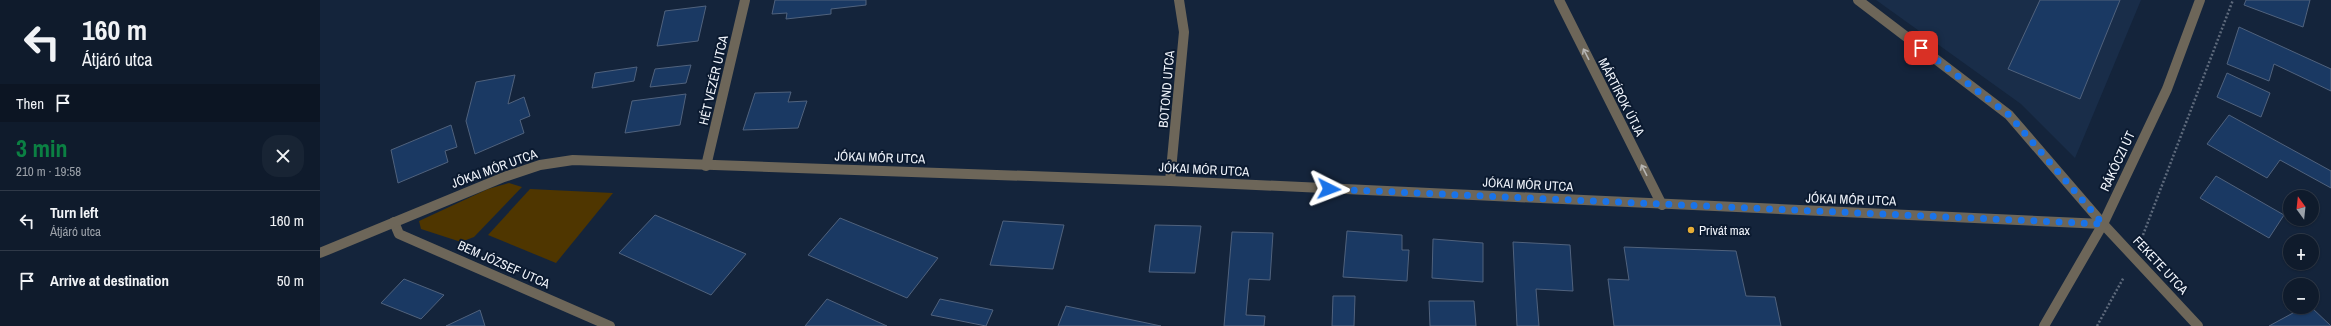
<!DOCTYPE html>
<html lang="en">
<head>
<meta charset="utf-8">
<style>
	:root { --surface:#0f1b2c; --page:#182434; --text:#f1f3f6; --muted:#9ba1a9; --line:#2f3948; --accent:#0b8043 }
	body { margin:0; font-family:"Archivo Narrow",sans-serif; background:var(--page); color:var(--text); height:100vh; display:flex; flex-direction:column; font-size:15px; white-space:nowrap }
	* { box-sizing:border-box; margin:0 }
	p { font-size:13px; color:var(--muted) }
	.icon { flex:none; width:22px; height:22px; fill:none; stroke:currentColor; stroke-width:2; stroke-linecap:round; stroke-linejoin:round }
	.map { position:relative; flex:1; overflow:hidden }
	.sheet { display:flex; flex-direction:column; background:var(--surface); width:320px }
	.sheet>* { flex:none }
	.guide { background:#0f1b2c; color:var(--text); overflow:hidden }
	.needle { width:26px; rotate:345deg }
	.tools { position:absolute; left:1963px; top:190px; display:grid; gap:8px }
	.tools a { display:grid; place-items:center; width:36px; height:36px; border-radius:50%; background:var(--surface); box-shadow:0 1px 3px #0004,0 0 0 1px var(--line); font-size:20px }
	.pin { position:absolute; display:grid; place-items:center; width:34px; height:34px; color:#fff; margin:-17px; border-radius:8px; box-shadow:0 2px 6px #0006 }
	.me { position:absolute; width:44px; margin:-22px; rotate:93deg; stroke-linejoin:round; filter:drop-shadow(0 0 3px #0008) }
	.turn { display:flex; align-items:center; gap:14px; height:84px; padding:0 16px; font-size:18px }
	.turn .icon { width:52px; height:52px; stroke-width:2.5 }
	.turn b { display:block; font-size:28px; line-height:34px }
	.then { display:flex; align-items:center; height:38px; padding:0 16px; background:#0003; gap:8px; font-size:15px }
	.round { display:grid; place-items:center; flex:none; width:42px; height:42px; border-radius:16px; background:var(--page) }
	.headline { display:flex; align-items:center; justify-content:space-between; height:68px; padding:0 16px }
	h1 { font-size:24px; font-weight:800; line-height:30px; color:var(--accent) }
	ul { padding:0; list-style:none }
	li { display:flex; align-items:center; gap:12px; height:60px; padding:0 16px; border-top:1px solid var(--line) }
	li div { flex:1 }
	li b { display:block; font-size:15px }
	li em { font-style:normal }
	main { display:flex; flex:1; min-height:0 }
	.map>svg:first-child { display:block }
</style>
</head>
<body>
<main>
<section class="sheet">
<div class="guide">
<div class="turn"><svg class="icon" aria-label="left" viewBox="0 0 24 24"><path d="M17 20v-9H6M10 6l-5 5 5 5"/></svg><div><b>160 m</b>Átjáró utca</div></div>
<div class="then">Then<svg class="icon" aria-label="arrive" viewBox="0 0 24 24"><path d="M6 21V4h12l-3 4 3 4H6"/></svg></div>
</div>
<div class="headline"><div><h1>3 min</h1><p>210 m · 19:58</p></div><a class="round"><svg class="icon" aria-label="close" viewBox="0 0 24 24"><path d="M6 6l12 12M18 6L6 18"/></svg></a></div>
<ul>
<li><svg class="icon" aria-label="left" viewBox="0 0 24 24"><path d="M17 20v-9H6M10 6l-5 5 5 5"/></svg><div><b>Turn left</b><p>Átjáró utca</p></div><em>160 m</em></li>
<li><svg class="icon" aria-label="arrive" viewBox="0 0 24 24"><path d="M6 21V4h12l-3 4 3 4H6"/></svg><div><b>Arrive at destination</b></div><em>50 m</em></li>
</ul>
</section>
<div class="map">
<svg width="2011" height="326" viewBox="0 0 2011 326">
	<rect width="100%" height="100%" fill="#14243b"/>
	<polygon fill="#192d49" points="1556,0 1821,0 1755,158 1701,104"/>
	<g fill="#4f3600">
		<polygon points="189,183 202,187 154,237 141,242 101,229 99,221 168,189"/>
		<polygon points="210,189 293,193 236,263 168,235"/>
	</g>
	<g fill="#1a3963" stroke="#50627d">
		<polygon points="455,0 546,0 546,5 511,9 511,14 466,19 467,13 452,14"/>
		<polygon points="1720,0 1800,0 1760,99 1688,69"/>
		<polygon points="1926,0 1990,0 1983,27 1924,5"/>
		<polygon points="386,6 378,41 337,46 345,11"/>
		<polygon points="1919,27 2011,69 2011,91 1954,64 1949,81 1907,64"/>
		<polygon points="371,65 366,83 330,87 335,69"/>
		<polygon points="317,67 314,81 272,88 275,73"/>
		<polygon points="1907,73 1950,93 1941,117 1897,97"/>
		<polygon points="195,75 188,104 204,97 210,116 200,120 204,133 155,154 146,121 156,82"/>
		<polygon points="471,92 468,102 487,101 478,128 423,130 435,93"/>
		<polygon points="366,94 360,125 305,133 312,101"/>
		<polygon points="1909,115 2011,171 2011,188 1960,160 1947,178 1887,144"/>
		<polygon points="131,125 137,147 125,151 128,162 78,183 71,150"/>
		<polygon points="1896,176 1964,215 1949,238 1880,198"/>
		<polygon points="335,215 426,254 391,295 299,253"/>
		<polygon points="520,218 618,258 587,298 488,255"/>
		<polygon points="683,221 744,225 733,269 670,265"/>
		<polygon points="835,225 881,226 875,273 829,272"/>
		<polygon points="1027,231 1082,235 1082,250 1089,250 1087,281 1023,277"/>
		<polygon points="912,232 953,233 950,280 929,279 926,315 945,316 944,326 904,326"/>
		<polygon points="1113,239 1163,243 1163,282 1112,278"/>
		<polygon points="1193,242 1250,245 1253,291 1216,289 1219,326 1197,326"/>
		<polygon points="1304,247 1416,251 1426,296 1455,297 1461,326 1294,326 1288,279 1309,280"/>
		<polygon points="84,279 124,295 101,319 61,303"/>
		<polygon points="1013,296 1035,296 1034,326 1012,326"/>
		<polygon points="507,299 567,326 485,326"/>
		<polygon points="620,299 673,310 666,326 611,315"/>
		<polygon points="1109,301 1154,301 1156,326 1110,326"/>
		<polygon points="746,306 841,326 738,326"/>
		<polygon points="1984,307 1991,307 2011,326 1949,326"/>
		<polygon points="160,310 165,326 126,326"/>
	</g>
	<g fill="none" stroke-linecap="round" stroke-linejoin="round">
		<g stroke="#5e6a7c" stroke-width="2.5" stroke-dasharray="2 2" stroke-linecap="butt">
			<polyline points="1823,235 1913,0"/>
			<polyline points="1777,326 1804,277"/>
		</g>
		<g stroke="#6d6659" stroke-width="10">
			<polyline points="1239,0 1342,205"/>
			<polyline points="1538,0 1689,115 1783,224 1878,326"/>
			<polyline points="386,166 425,0"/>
			<polyline points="850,181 864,32 859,0"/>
			<polyline points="74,222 79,234 290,326"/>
			<polyline points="0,253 184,177 220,165 253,160 850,181 1783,224"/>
		</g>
		<polyline stroke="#6d6659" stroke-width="10" points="1724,326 1783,224 1847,89 1880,0"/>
	</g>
	<defs><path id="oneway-shaft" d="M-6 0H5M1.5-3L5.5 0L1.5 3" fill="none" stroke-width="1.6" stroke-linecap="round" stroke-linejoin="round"/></defs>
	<g stroke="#b6b5b3">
		<use href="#oneway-shaft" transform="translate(1266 54) rotate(-117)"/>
		<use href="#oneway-shaft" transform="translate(1324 170) rotate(-117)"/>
	</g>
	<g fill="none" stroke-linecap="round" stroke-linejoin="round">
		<polyline stroke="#1a73e8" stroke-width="7" stroke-dasharray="0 12.6" points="1009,189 1783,224 1689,115 1601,48"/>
	</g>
	<circle fill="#e6ad36" stroke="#0b1a30" stroke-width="1.5" cx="1371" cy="230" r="4"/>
	<g text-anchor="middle" stroke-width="4" stroke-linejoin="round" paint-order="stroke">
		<g font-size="13" fill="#f1f5fc" stroke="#0b1a30">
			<text transform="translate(393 80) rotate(-77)" y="5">HÉT VEZÉR UTCA</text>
			<text transform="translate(846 89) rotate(-85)" y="5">BOTOND UTCA</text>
			<text transform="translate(1302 97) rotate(63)" y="5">MÁRTÍROK ÚTJA</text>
			<text transform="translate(560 157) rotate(2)" y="5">JÓKAI MÓR UTCA</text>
			<text transform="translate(1797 161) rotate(-65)" y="5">RÁKÓCZI ÚT</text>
			<text transform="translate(174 168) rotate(-20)" y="5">JÓKAI MÓR UTCA</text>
			<text transform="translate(884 169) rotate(3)" y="5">JÓKAI MÓR UTCA</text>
			<text transform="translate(1208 184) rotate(3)" y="5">JÓKAI MÓR UTCA</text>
			<text transform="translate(1531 199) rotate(2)" y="5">JÓKAI MÓR UTCA</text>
			<text transform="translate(184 264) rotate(24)" y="5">BEM JÓZSEF UTCA</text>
			<text transform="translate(1841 265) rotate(47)" y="5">FEKETE UTCA</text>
		</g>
		<g font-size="13" fill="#f1f5fc" stroke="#0b1a30" text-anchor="start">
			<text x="1379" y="235">Privát max</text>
		</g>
	</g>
</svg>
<div class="tools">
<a><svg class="needle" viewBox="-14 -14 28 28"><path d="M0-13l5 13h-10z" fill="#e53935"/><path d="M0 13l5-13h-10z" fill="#9ba1a9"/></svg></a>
<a>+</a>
<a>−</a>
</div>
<div class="pin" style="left:1601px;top:48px;background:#d93025"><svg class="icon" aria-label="arrive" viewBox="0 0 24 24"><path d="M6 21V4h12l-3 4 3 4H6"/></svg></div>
<svg class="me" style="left:1009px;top:189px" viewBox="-20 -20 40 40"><path d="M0-17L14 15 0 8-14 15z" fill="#1a73e8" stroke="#fff" stroke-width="4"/></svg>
</div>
</main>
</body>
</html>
